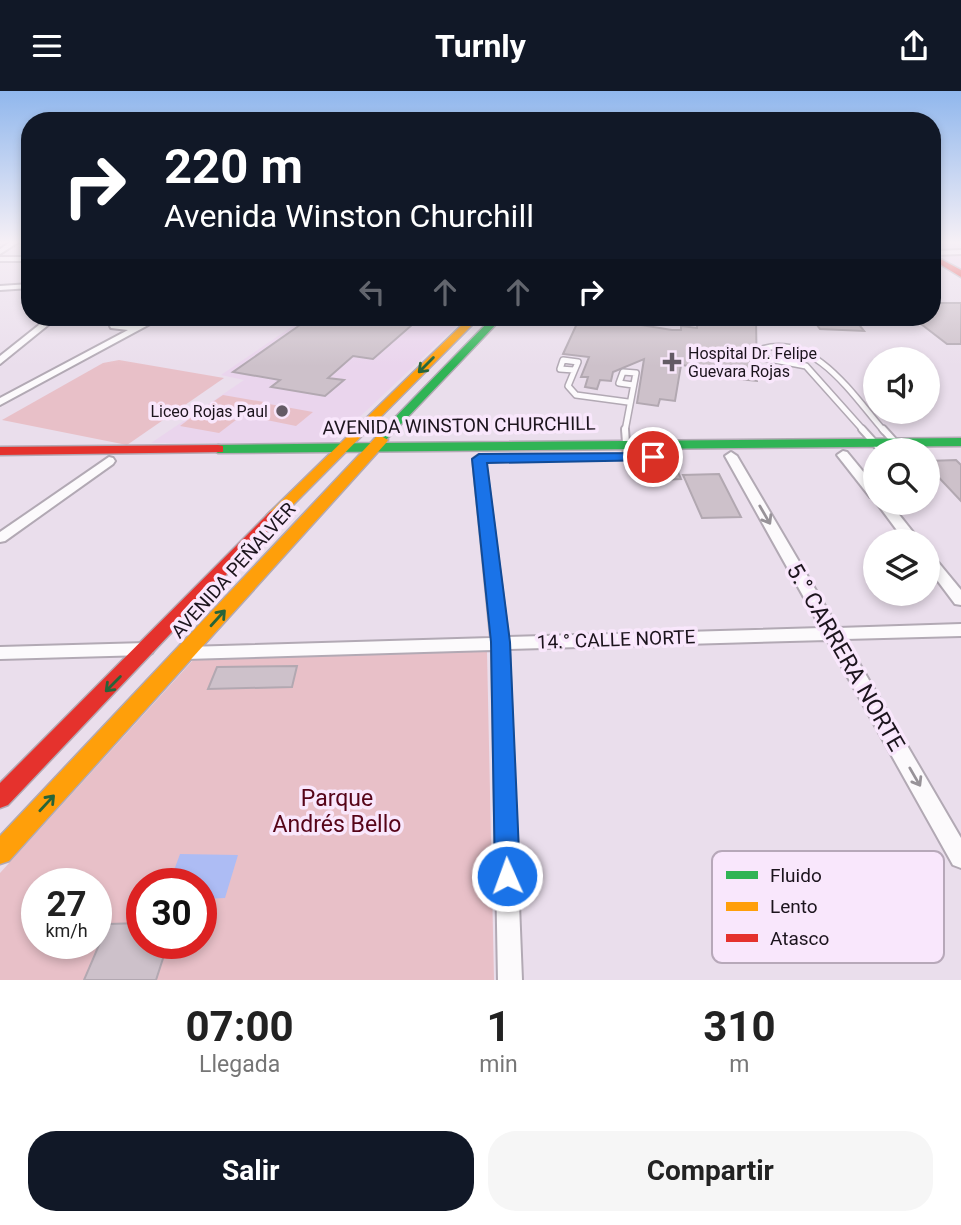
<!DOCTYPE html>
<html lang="es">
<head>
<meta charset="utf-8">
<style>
	:root { --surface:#fff; --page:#f6f6f6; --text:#222; --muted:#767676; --accent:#111827 }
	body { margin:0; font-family:Roboto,sans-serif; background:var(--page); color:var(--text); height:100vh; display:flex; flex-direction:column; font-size:26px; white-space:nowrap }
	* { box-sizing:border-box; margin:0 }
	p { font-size:23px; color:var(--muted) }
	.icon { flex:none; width:38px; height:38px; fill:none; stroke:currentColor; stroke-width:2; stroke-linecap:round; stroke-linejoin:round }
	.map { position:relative; height:889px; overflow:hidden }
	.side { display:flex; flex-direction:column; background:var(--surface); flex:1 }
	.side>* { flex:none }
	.top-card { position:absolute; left:21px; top:21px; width:920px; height:214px; border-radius:28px; box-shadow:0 4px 10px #0003; background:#111827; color:#fff; overflow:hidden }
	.tools { position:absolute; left:863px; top:256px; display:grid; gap:14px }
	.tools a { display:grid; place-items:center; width:77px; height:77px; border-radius:50%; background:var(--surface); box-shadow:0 4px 10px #0003; font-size:35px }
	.speed { position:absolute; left:21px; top:777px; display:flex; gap:14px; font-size:35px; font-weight:700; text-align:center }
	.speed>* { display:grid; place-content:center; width:91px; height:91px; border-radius:50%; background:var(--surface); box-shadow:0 4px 10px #0003; line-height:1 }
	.speed small { font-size:18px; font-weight:400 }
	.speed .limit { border:10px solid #d22; background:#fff; color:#111 }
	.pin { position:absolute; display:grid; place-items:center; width:60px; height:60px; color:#fff; margin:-30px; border:4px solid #fff; border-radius:50%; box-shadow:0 2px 7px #0007 }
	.me { position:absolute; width:77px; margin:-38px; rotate:358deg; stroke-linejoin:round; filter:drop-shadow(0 0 5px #0008) }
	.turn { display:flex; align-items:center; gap:24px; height:147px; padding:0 28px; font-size:32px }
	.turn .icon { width:91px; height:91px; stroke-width:2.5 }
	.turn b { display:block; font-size:49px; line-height:60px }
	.lanes { display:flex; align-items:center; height:66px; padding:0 28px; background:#0003; justify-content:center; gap:35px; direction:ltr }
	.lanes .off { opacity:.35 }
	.eta { display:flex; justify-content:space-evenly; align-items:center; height:119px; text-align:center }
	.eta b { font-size:42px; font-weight:700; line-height:49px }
	.action { display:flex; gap:14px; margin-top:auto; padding:14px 28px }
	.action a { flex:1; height:80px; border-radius:28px; background:var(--accent); color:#fff; font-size:28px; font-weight:700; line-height:80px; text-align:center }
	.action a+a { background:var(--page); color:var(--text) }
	header { display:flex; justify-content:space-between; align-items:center; height:91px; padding:0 28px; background:var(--accent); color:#fff; font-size:32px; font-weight:700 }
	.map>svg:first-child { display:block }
</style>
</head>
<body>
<header><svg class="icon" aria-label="menu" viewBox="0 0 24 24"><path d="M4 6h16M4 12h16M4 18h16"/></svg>Turnly<svg class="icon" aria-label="share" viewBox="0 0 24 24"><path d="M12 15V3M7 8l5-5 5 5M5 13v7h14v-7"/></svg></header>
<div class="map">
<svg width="961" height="889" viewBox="0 0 961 889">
	<rect width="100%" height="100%" fill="#eadeec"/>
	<g fill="#ead5ed">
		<polygon points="933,150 961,150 961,181 933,163"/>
		<polygon points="306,226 466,226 332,352 151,352 244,289 221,284"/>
	</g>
	<g fill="#e8c0c8" fill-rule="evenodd">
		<polygon points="119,269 224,287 127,354 2,329 103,272"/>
		<polygon points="223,304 264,311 246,325 204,317"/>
		<polygon points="269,313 313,321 296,335 252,326"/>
		<polygon points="197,322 236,329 219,342 180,335"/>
		<path d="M487 560 494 889H0V782L194 568ZM37 793H96V852H37ZM142 793H201V852H142Z"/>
	</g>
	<polygon fill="#adbcf4" points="180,763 238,764 225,807 201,808 201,793 169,793"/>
	<g fill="#cdc1ca" stroke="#b2a8b1" stroke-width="2">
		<polygon points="933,212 961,212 961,253 947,253 912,226 933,226"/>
		<polygon points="357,226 421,226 373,268 353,265 328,287 344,289 325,305 271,296 280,289 233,281 310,227 348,232"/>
		<polygon points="580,226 618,226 616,230 672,239 681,239 681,235 697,237 698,226 744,226 756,229 757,290 719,286 719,278 681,274 675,310 660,308 658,315 637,312 644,268 613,281 611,290 600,289 597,298 585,296 588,286 581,286 589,266 563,263"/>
		<polygon points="811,226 853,226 864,240 820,238"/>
		<polygon points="956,369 961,374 961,410 928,375 928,370"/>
		<polygon points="653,376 676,376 681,388 658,389"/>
		<polygon points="719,383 741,426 702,427 683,384"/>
		<polygon points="297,575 292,596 208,598 217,576"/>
		<polygon points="142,832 142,852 168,852 156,889 84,889 108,833"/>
	</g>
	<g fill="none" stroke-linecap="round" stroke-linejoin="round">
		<g stroke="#b2a9b4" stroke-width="8">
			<g id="lane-far1">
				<polyline points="574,279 560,278 563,269 578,271 568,295 576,304 628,311"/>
				<polyline points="625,340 636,282 623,281 619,292 633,294"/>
				<path d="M864 340 806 275 764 267 760 263 762 258C815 242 854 306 884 340"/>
			</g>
		</g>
		<g stroke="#b2a9b4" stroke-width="10">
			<g id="lane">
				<polyline points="625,338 627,366"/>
				<polyline points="862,338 881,359"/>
				<polyline points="883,338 902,359"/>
			</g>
		</g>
		<g stroke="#b2a9b4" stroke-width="4">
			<g id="street">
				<polygon points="12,150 20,150 0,163 0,158"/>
				<polygon points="961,159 961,163 933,164 933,160"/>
				<rect x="0" y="166" width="30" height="4"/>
				<polygon points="30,193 30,197 0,199 0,195"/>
				<polygon points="49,226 58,226 0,273 0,265"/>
				<polygon points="153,226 163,226 0,314 0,307 128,239 111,237 110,235 115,228 121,228 120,233 136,235"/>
				<polygon points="843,360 847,361 875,395 875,407 870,406 837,364"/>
				<polygon points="731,361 737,365 838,537 961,533 961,545 845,548 961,747 961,777 953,774 827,549 509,558 522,889 498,889 492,559 186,568 180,566 178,562 180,558 186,556 491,547 473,368 479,364 485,368 508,546 821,537 725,365"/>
				<polygon points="109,366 113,367 115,370 113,373 5,450 0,451 0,441"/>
				<polygon points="876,411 889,411 920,450 905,450"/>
				<polygon points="928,463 933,465 961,499 961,514 955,513 928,477"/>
				<polygon points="146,552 152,554 154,558 152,562 146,564 0,568 0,556"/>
			</g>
		</g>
		<g stroke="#b2a9b4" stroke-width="3">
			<polygon id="fast" points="493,226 503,226 383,352 961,347 961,355 218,362 211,358 218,354 379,352 374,349 376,346"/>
		</g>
		<g stroke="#b2a9b4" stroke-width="3">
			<g id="slow">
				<polygon points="470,226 480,226 280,427 270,427 267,424 270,421"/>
				<polygon points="381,345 388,349 386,352 9,770 0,773 0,745 376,346"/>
			</g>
		</g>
		<g stroke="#b2a9b4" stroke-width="3">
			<g id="jam">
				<polygon points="933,164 961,179 961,186 933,169"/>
				<polygon points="218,354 223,355 223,361 0,364 0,356"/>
				<polygon points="275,419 283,424 280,427 8,714 0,717 0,692 270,421"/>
			</g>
		</g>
		<use href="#lane-far1" stroke="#fcfafc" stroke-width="5"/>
		<use href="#lane" stroke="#fcfafc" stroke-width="6"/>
		<use href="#street" fill="#fcfafc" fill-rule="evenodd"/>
		<use href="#fast" fill="#30b455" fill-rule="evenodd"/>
		<use href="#slow" fill="#ff9f0a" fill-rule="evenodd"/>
		<use href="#jam" fill="#e5322d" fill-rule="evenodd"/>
	</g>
	<defs><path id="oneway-shaft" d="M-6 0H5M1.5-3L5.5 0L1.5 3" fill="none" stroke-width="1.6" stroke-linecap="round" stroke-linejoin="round" transform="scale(1.75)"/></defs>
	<g stroke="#266439">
		<use href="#oneway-shaft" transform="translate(426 274) rotate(135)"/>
		<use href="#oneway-shaft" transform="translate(218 527) rotate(-48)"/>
		<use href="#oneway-shaft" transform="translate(113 593) rotate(135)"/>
		<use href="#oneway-shaft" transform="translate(47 712) rotate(-47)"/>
	</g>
	<g stroke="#979298">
		<use href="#oneway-shaft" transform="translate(765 424) rotate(60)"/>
		<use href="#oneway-shaft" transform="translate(915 686) rotate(60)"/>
	</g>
	<linearGradient id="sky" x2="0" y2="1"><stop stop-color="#90b7ed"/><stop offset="0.55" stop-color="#f6f0f6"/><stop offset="1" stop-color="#f6f0f6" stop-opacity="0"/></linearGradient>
	<rect width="961" height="275" fill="url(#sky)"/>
	<polygon fill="#1a73e8" stroke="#114b97" stroke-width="2" points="653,362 660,366 658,369 487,372 510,551 520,785 516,794 507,797 498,794 495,785 491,551 472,368 479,363"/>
	<g fill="#645b65" stroke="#f9e7fc" stroke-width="2.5">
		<path d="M668.5 260.5h7v7h7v7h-7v7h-7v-7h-7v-7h7z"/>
		<circle cx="282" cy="320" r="7"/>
	</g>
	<g text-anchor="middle" stroke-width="7" stroke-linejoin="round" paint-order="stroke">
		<g font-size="16" fill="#1c141d" stroke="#f9e7fc" text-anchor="start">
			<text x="688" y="268">Hospital Dr. Felipe<tspan x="688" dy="18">Guevara Rojas</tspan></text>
			<text x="268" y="326" text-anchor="end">Liceo Rojas Paul</text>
		</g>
		<g font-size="19" fill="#1c141d" stroke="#f9e7fc">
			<text transform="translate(459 334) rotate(-1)" y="7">AVENIDA WINSTON CHURCHILL</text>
			<text transform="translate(233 479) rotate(-48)" y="7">AVENIDA PEÑALVER</text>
			<text transform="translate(616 548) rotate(-2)" y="7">14.° CALLE NORTE</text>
		</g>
		<g font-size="23" fill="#1c141d" stroke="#f9e7fc">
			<text transform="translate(846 566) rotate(60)" y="8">5.° CARRERA NORTE</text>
		</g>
		<g font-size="23" fill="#560418" stroke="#f9e7fc">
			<text x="337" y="715">Parque<tspan x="337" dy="26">Andrés Bello</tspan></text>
		</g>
	</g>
	<rect x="712" y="760" width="232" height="112" rx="10" fill="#f9e7fc" stroke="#b7a8b9" stroke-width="2"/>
	<rect x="726" y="780" width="32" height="8" fill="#30b455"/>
	<rect x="726" y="811" width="32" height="9" fill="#ff9f0a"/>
	<rect x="726" y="843" width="32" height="8" fill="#e5322d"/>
	<g font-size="19" fill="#1c141d">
		<text x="770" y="791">Fluido</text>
		<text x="770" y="822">Lento</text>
		<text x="770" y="854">Atasco</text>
	</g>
</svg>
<div class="tools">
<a><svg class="icon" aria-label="sound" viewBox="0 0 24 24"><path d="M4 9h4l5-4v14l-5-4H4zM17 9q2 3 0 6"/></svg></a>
<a><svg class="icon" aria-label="search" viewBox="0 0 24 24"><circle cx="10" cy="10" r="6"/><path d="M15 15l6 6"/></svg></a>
<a><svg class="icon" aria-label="layers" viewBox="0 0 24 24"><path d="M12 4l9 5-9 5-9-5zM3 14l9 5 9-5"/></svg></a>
</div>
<div class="speed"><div>27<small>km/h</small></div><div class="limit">30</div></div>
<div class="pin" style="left:653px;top:366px;background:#d93025"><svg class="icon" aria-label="arrive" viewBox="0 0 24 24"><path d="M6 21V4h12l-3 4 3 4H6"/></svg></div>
<svg class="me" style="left:507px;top:785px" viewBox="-20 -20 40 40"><circle r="17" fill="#1a73e8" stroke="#fff" stroke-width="3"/><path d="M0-11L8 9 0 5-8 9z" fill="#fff"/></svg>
<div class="top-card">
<div class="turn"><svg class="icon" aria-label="right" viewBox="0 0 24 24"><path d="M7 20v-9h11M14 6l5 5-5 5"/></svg><div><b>220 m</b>Avenida Winston Churchill</div></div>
<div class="lanes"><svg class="icon off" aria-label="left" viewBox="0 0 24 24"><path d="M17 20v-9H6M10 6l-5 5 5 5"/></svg><svg class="icon off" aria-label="ahead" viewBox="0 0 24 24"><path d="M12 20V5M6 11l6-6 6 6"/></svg><svg class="icon off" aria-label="ahead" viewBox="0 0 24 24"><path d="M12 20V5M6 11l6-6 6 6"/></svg><svg class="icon" aria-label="right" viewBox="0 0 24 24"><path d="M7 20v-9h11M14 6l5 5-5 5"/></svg></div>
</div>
</div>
<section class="side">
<div class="eta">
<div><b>07:00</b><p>Llegada</p></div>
<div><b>1</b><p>min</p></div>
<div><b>310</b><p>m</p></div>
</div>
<div class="action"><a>Salir</a><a>Compartir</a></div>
</section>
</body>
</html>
